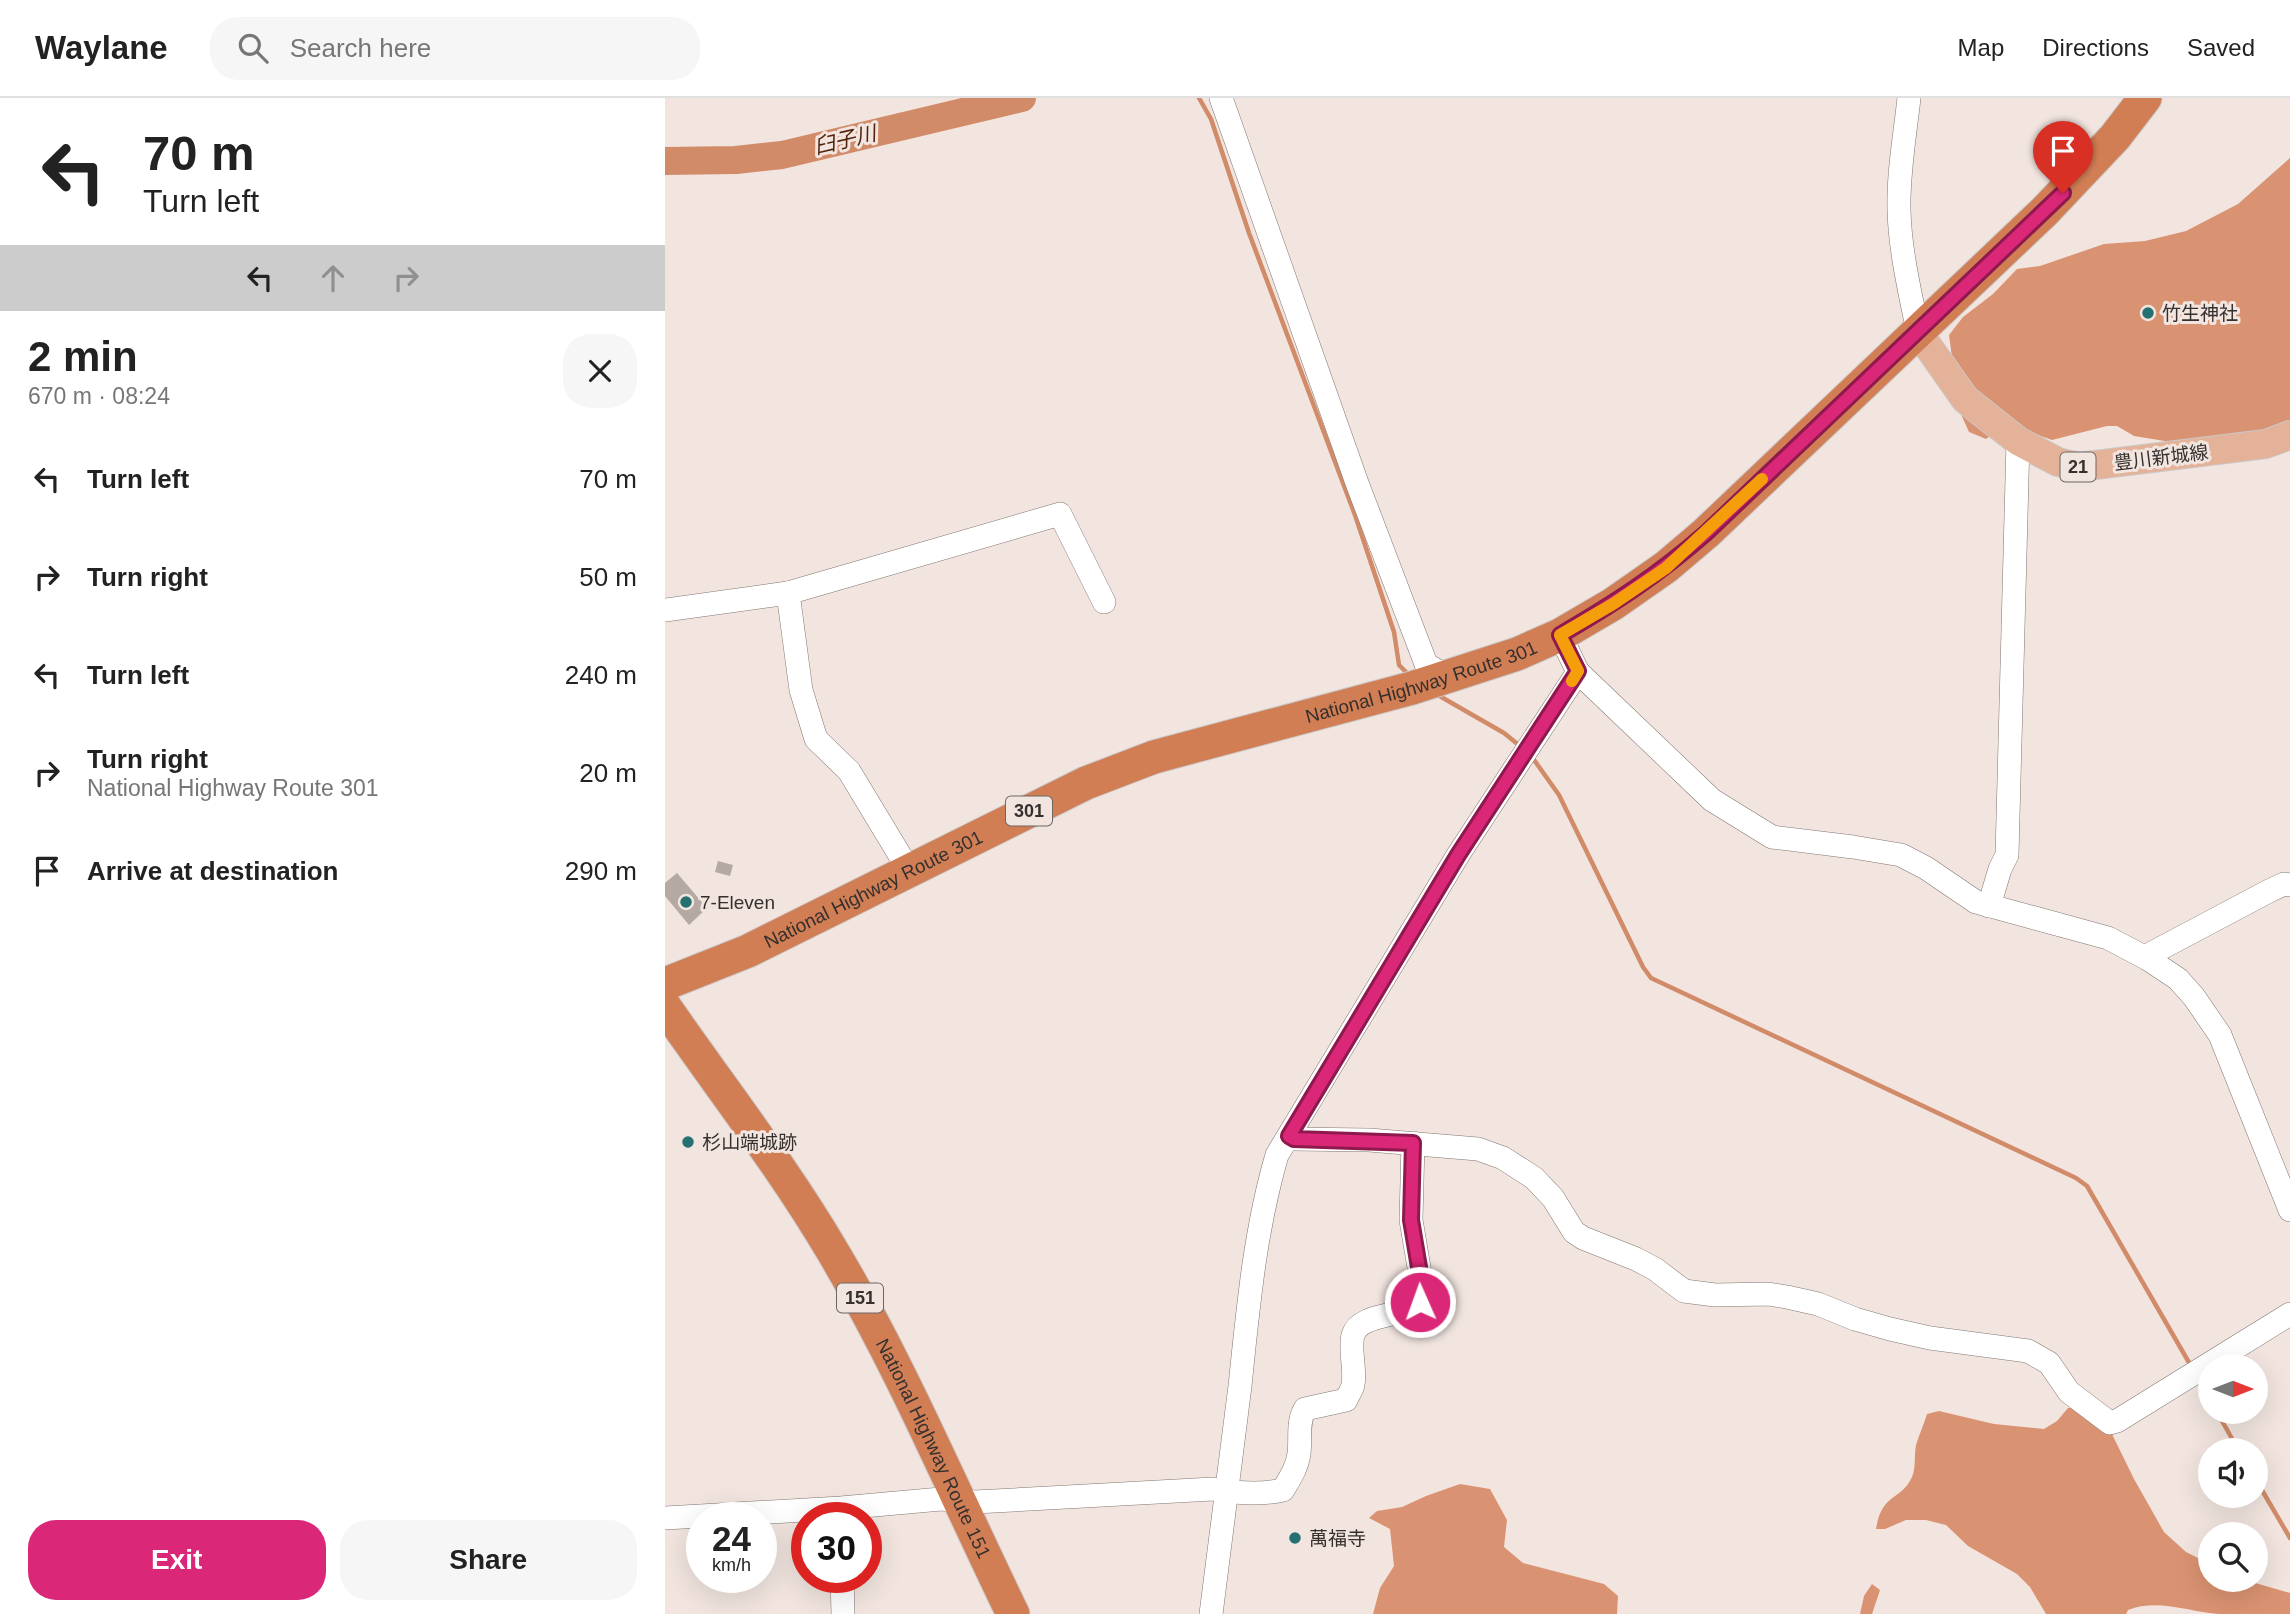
<!DOCTYPE html>
<html lang="en">
<head>
<meta charset="utf-8">
<style>
	:root { --surface:#fff; --page:#f6f6f6; --text:#222; --muted:#767676; --line:#e0e0e0; --accent:#db2777 }
	body { margin:0; font-family:Helvetica,"Noto Sans JP",sans-serif; background:var(--page); color:var(--text); height:100vh; display:flex; flex-direction:column; font-size:26px; white-space:nowrap }
	* { box-sizing:border-box; margin:0 }
	p { font-size:23px; color:var(--muted) }
	.icon { flex:none; width:38px; height:38px; fill:none; stroke:currentColor; stroke-width:2; stroke-linecap:round; stroke-linejoin:round }
	.map { position:relative; flex:1; overflow:hidden }
	.details { display:flex; flex-direction:column; background:var(--surface); width:665px }
	.details>* { flex:none }
	.hud { background:#fff; color:var(--text); overflow:hidden }
	.needle { width:46px; rotate:90deg }
	.buttons { position:absolute; left:1533px; top:1256px; display:grid; gap:14px }
	.buttons a { display:grid; place-items:center; width:70px; height:70px; border-radius:50%; background:var(--surface); box-shadow:0 7px 28px #0002; font-size:35px }
	.speed { position:absolute; left:21px; top:1404px; display:flex; gap:14px; font-size:35px; font-weight:700; text-align:center }
	.speed>* { display:grid; place-content:center; width:91px; height:91px; border-radius:50%; background:var(--surface); box-shadow:0 7px 28px #0002; line-height:1 }
	.speed small { font-size:18px; font-weight:400 }
	.speed .limit { border:10px solid #d22; background:#fff; color:#111 }
	.pin { position:absolute; display:grid; place-items:center; width:60px; height:60px; color:#fff; margin:-72px -30px; border-radius:50% 50% 50% 0; rotate:-45deg; box-shadow:0 0 7px #0007 }
	.pin .icon { rotate:45deg }
	.me { position:absolute; width:77px; margin:-38px; rotate:358deg; stroke-linejoin:round; filter:drop-shadow(0 0 5px #0008) }
	.turn { display:flex; align-items:center; gap:24px; height:147px; padding:0 28px; font-size:32px }
	.turn .icon { width:91px; height:91px; stroke-width:2.5 }
	.turn b { display:block; font-size:49px; line-height:60px }
	.lanes { display:flex; align-items:center; height:66px; padding:0 28px; background:#0003; justify-content:center; gap:35px; direction:ltr }
	.lanes .off { opacity:.35 }
	.round { display:grid; place-items:center; flex:none; width:74px; height:74px; border-radius:28px; background:var(--page) }
	.headline { display:flex; align-items:center; justify-content:space-between; height:119px; padding:0 28px }
	h1 { font-size:42px; font-weight:800; line-height:52px }
	.cta { display:flex; gap:14px; margin-top:auto; padding:14px 28px }
	.cta a { flex:1; height:80px; border-radius:28px; background:var(--accent); color:#fff; font-size:28px; font-weight:800; line-height:80px; text-align:center }
	.cta a+a { background:var(--page); color:var(--text) }
	ul { padding:0; list-style:none }
	li { display:flex; align-items:center; gap:21px; height:98px; padding:0 28px }
	li div { flex:1 }
	li b { display:block; font-size:26px }
	li em { font-style:normal }
	header { display:flex; align-items:center; gap:42px; box-sizing:border-box; height:98px; padding:0 35px; background:var(--surface); border-bottom:2px solid var(--line) }
	header strong { font-size:33px }
	nav { display:flex; gap:38px; margin-inline-start:auto; font-size:24px }
	.search { width:490px; height:63px; background:var(--page); display:flex; align-items:center; gap:18px; box-sizing:border-box; padding:0 24px; border-radius:28px; color:var(--muted); font-size:26px }
	main { display:flex; flex:1; min-height:0 }
	.map>svg:first-child { display:block }
</style>
</head>
<body>
<header>
<strong>Waylane</strong>
<div class="search"><svg class="icon" aria-label="search" viewBox="0 0 24 24"><circle cx="10" cy="10" r="6"/><path d="M15 15l6 6"/></svg>Search here</div>
<nav><a>Map</a><a>Directions</a><a>Saved</a></nav>
</header>
<main>
<section class="details">
<div class="hud">
<div class="turn"><svg class="icon" aria-label="left" viewBox="0 0 24 24"><path d="M17 20v-9H6M10 6l-5 5 5 5"/></svg><div><b>70 m</b>Turn left</div></div>
<div class="lanes"><svg class="icon" aria-label="left" viewBox="0 0 24 24"><path d="M17 20v-9H6M10 6l-5 5 5 5"/></svg><svg class="icon off" aria-label="ahead" viewBox="0 0 24 24"><path d="M12 20V5M6 11l6-6 6 6"/></svg><svg class="icon off" aria-label="right" viewBox="0 0 24 24"><path d="M7 20v-9h11M14 6l5 5-5 5"/></svg></div>
</div>
<div class="headline"><div><h1>2 min</h1><p>670 m · 08:24</p></div><a class="round"><svg class="icon" aria-label="close" viewBox="0 0 24 24"><path d="M6 6l12 12M18 6L6 18"/></svg></a></div>
<ul>
<li><svg class="icon" aria-label="left" viewBox="0 0 24 24"><path d="M17 20v-9H6M10 6l-5 5 5 5"/></svg><div><b>Turn left</b></div><em>70 m</em></li>
<li><svg class="icon" aria-label="right" viewBox="0 0 24 24"><path d="M7 20v-9h11M14 6l5 5-5 5"/></svg><div><b>Turn right</b></div><em>50 m</em></li>
<li><svg class="icon" aria-label="left" viewBox="0 0 24 24"><path d="M17 20v-9H6M10 6l-5 5 5 5"/></svg><div><b>Turn left</b></div><em>240 m</em></li>
<li><svg class="icon" aria-label="right" viewBox="0 0 24 24"><path d="M7 20v-9h11M14 6l5 5-5 5"/></svg><div><b>Turn right</b><p>National Highway Route 301</p></div><em>20 m</em></li>
<li><svg class="icon" aria-label="arrive" viewBox="0 0 24 24"><path d="M6 21V4h12l-3 4 3 4H6"/></svg><div><b>Arrive at destination</b></div><em>290 m</em></li>
</ul>
<div class="cta"><a>Exit</a><a>Share</a></div>
</section>
<div class="map">
<svg width="1625" height="1516" viewBox="0 0 1625 1516">
	<rect width="100%" height="100%" fill="#f2e5df"/>
	<g fill="#da9372">
		<polygon points="1625,60 1625,323 1595,333 1518,346 1469,338 1452,328 1442,328 1387,342 1342,326 1321,341 1304,334 1294,312 1284,237 1298,219 1328,196 1352,171 1375,168 1439,146 1480,143 1521,133 1573,106"/>
		<path d="M1403 1310H1415L1445 1332 1469 1381 1499 1434 1521 1454 1545 1466V1482H1580L1625 1495V1516C1602 1516 1578 1516 1554 1516 1524 1514 1493 1500 1463 1512L1461 1516H1381L1365 1489 1352 1476 1303 1448 1281 1427 1261 1422H1241L1220 1431H1211C1217 1394 1235 1404 1247 1379 1251 1370 1249 1358 1251 1347 1254 1337 1259 1326 1262 1316L1274 1313 1329 1326 1379 1331 1392 1323Z"/>
		<polygon points="795,1386 825,1391 842,1422 839,1449 858,1465 939,1486 953,1498 952,1516 708,1516 715,1490 729,1468 725,1431 704,1420 712,1413 737,1409 761,1398"/>
		<polygon points="1207,1486 1215,1492 1207,1516 1195,1516 1199,1498"/>
	</g>
	<g fill="none" stroke-linecap="round" stroke-linejoin="round">
		<g stroke="#d18b69" stroke-width="4.5">
			<polyline points="534,0 546,21 584,135 690,417 729,534 734,567 744,577"/>
			<polyline points="771,596 839,635 855,648"/>
			<polyline points="867,659 894,697 978,869 986,880 1411,1080 1422,1088 1526,1268"/>
			<polyline points="1534,1282 1545,1303"/>
			<polyline points="1552,1314 1574,1353"/>
			<polyline points="1591,1382 1625,1440"/>
		</g>
		<polyline stroke="#d18b69" stroke-width="28" points="0,63 71,62 117,57 357,0"/>
	</g>
	<g fill="#b5a9a4">
		<polygon points="53,763 68,767 65,778 50,774"/>
		<polygon points="12,775 42,810 24,827 0,798 0,785"/>
	</g>
	<g fill="none" stroke-linecap="round" stroke-linejoin="round">
		<g stroke="#817670" stroke-width="24">
			<g id="minor">
				<polyline points="556,0 692,385 761,566 782,579"/>
				<path d="M1244 0C1240 37 1233 75 1234 112 1235 153 1245 194 1253 234"/>
				<polyline points="123,495 136,592 151,641 184,673 245,774"/>
				<polyline points="0,512 123,495 395,416 439,504"/>
				<polyline points="895,537 913,574 1047,702 1107,739 1188,749 1236,757 1261,770 1311,804 1443,840 1483,861 1513,881 1529,899 1555,937 1625,1112"/>
				<polyline points="1324,808 1335,771 1342,757 1353,343"/>
				<polyline points="1483,861 1487,855 1604,793 1619,786 1625,787"/>
				<polyline points="624,1038 629,1041 704,1042 813,1051 838,1060 869,1080 888,1100 909,1134 918,1140 971,1161 990,1171 1019,1193 1050,1197 1103,1196 1122,1199 1153,1206 1190,1221 1225,1231 1265,1240 1363,1253 1384,1265 1404,1294 1445,1325 1452,1323 1625,1216"/>
				<path d="M0 1420 176 1410 276 1401 310 1404 548 1391C570 1395 596 1397 618 1392 625 1380 632 1370 634 1356 636 1340 632 1324 640 1311L681 1302C683 1297 687 1292 688 1287 691 1271 684 1252 688 1237 695 1214 740 1220 755 1204L756 1181 746 1122 748 1045"/>
				<polyline points="177,1479 178,1516"/>
				<path d="M546 1516C556 1440 566 1364 575 1288 583 1210 590 1132 612 1057L793 757 913 574"/>
			</g>
		</g>
		<g stroke="#cac9c9" stroke-width="30">
			<polyline id="major" points="1253,234 1300,301 1353,343 1393,364 1414,369 1601,346 1625,337"/>
		</g>
		<g stroke="#cac9c9" stroke-width="35">
			<g id="highway">
				<path id="s1" d="M0 886 83 853 421 685 489 659 747 590 852 556 895 537 948 506 1001 469 1041 435 1380 113 1450 39 1480 0"/>
				<path id="s2" d="M0 909C56 990 118 1069 168 1154 237 1270 289 1395 348 1516"/>
			</g>
		</g>
		<use href="#minor" stroke="#fff" stroke-width="23"/>
		<use href="#major" stroke="#e4b299" stroke-width="28"/>
		<use href="#highway" stroke="#d27e55" stroke-width="33"/>
	</g>
	<g fill="none" stroke-linecap="round" stroke-linejoin="round">
		<g stroke="#8e194d" stroke-width="18">
			<path id="route" d="M755 1204 756 1181 746 1122 748 1045 629 1041 624 1038 793 757 913 573 895 537C950 505 993 477 1041 435L1398 95"/>
		</g>
		<use href="#route" stroke="#db2777" stroke-width="12"/>
		<polyline stroke="#f59e0b" stroke-width="12" points="907,583 913,573 895,537 948,506 1001,470 1097,381"/>
	</g>
	<g fill="#257071" stroke="#f2e5df" stroke-width="2.5">
		<circle cx="1483" cy="215" r="7"/>
		<circle cx="21" cy="804" r="7"/>
		<circle cx="23" cy="1044" r="7"/>
		<circle cx="630" cy="1440" r="7"/>
	</g>
	<g text-anchor="middle" stroke-width="6" stroke-linejoin="round" paint-order="stroke">
		<g fill="#f2e5df" stroke="#6e6663" stroke-width="2">
			<rect x="1395.5" y="354.5" width="35" height="29" rx="5"/>
			<rect x="341" y="698.5" width="46" height="29" rx="5"/>
			<rect x="172" y="1185.5" width="46" height="29" rx="5"/>
		</g>
		<g font-size="18" font-weight="bold" fill="#35302e">
			<text x="1413" y="375">21</text>
			<text x="364" y="719">301</text>
			<text x="195" y="1206">151</text>
		</g>
		<g font-size="19" fill="#35302e" stroke="#f2e5df" text-anchor="start">
			<text x="1497" y="222">竹生神社</text>
			<text x="35" y="811">7-Eleven</text>
			<text x="37" y="1051">杉山端城跡</text>
			<text x="644" y="1447">萬福寺</text>
		</g>
		<g font-size="19" fill="#35302e" stroke="#f2e5df">
			<text transform="translate(1496 359) rotate(-7)" y="7">豊川新城線</text>
			<text dy="7" stroke="none"><textPath href="#s1" startOffset="817">National Highway Route 301</textPath></text>
			<text dy="7" stroke="none"><textPath href="#s1" startOffset="229">National Highway Route 301</textPath></text>
			<text dy="7" stroke="none"><textPath href="#s2" startOffset="518">National Highway Route 151</textPath></text>
		</g>
		<g font-size="21" font-style="italic" fill="#51230a" stroke="#f2e5df">
			<text transform="translate(180 42) rotate(-13)" y="7">臼子川</text>
		</g>
	</g>
</svg>
<div class="buttons">
<a><svg class="needle" viewBox="-14 -14 28 28"><path d="M0-13l5 13h-10z" fill="#e53935"/><path d="M0 13l5-13h-10z" fill="#767676"/></svg></a>
<a><svg class="icon" aria-label="sound" viewBox="0 0 24 24"><path d="M4 9h4l5-4v14l-5-4H4zM17 9q2 3 0 6"/></svg></a>
<a><svg class="icon" aria-label="search" viewBox="0 0 24 24"><circle cx="10" cy="10" r="6"/><path d="M15 15l6 6"/></svg></a>
</div>
<div class="speed"><div>24<small>km/h</small></div><div class="limit">30</div></div>
<div class="pin" style="left:1398px;top:95px;background:#d93025"><svg class="icon" aria-label="arrive" viewBox="0 0 24 24"><path d="M6 21V4h12l-3 4 3 4H6"/></svg></div>
<svg class="me" style="left:755px;top:1204px" viewBox="-20 -20 40 40"><circle r="17" fill="#db2777" stroke="#fff" stroke-width="3"/><path d="M0-11L8 9 0 5-8 9z" fill="#fff"/></svg>
</div>
</main>
</body>
</html>
